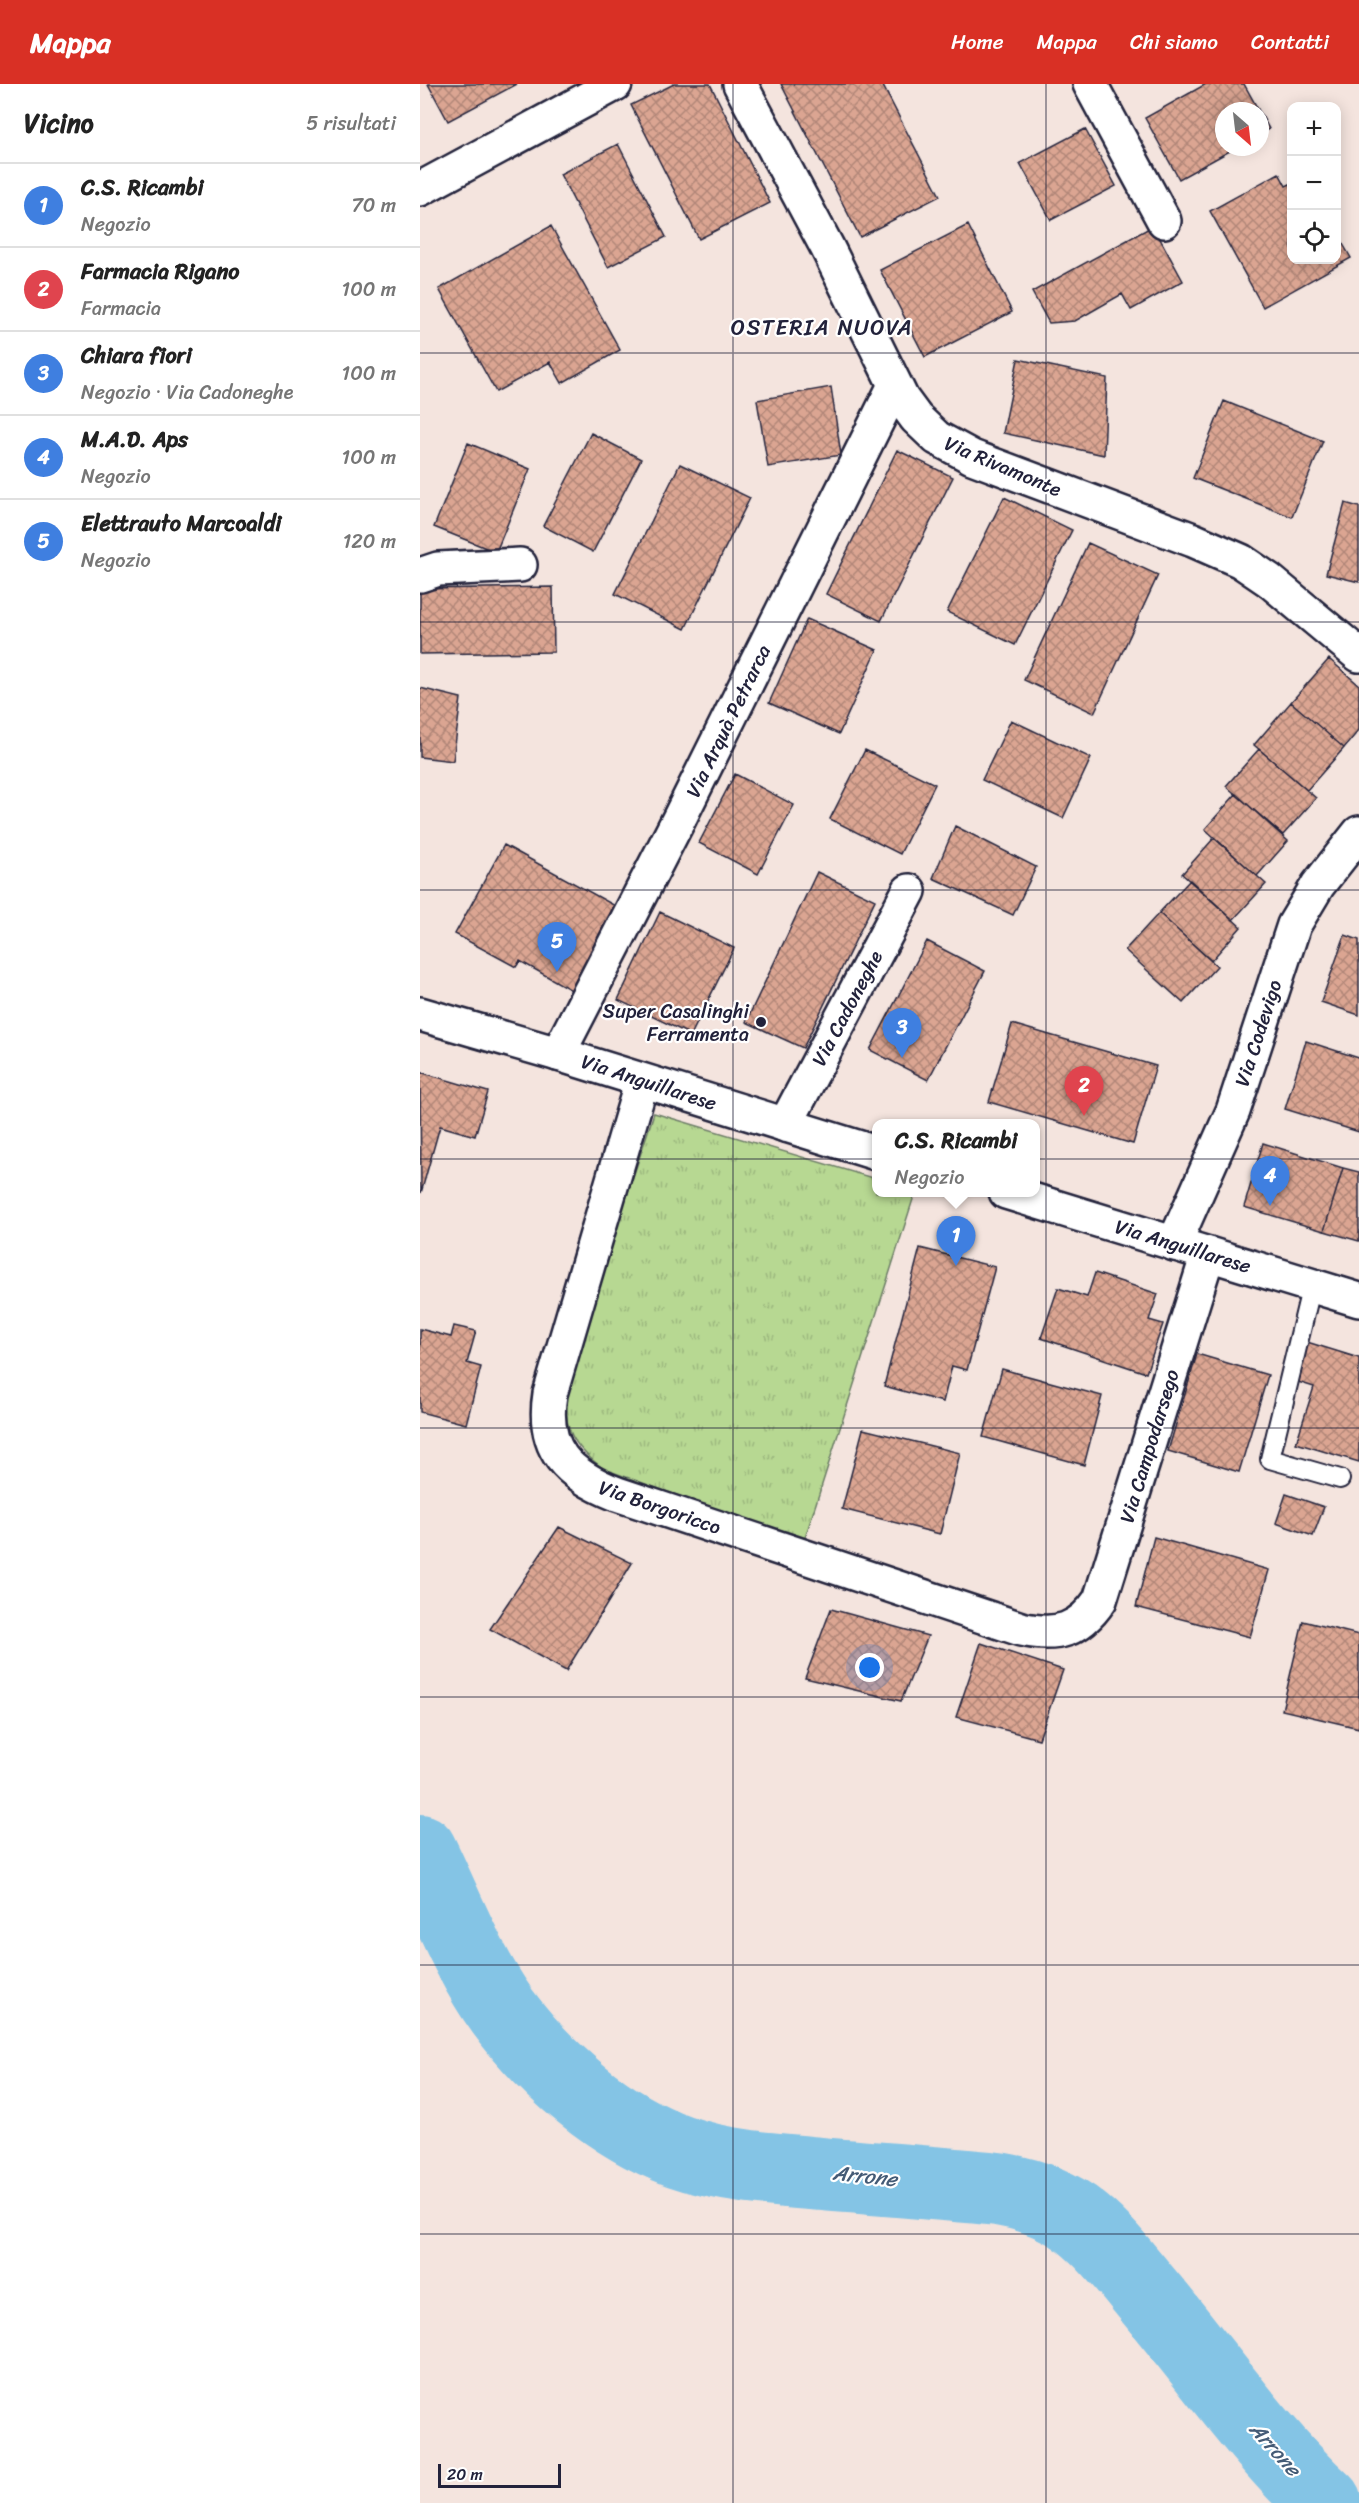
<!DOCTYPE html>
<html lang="it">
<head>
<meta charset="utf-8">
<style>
	body { margin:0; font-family:Sriracha,sans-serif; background:#f6f6f6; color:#222 }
	.controls { position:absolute; right:18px; top:18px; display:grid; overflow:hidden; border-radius:12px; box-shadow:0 3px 15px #0003 }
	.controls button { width:54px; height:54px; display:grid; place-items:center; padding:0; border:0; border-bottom:2px solid #e0e0e0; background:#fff; color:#222; font:30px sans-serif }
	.compass { position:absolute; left:795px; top:18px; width:54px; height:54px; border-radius:50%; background:#fff; box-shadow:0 3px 15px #0003; rotate:152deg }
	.scale { position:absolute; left:18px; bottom:15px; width:123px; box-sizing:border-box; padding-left:6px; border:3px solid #22223b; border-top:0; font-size:16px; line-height:21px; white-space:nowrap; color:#22223b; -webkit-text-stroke:4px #fff; paint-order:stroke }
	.you { position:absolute; left:450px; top:1584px; width:21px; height:21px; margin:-15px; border:4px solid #fff; border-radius:50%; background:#1a73e8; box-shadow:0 0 0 9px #1a73e833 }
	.badge { display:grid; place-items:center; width:39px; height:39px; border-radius:50%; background:#d93025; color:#fff; font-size:20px; font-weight:700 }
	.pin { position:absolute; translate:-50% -50px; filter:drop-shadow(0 2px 3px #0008) }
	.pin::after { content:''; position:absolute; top:32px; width:21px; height:18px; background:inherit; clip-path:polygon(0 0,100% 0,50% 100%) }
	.popup { position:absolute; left:452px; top:1035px; width:168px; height:78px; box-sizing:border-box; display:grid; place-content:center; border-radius:12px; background:#fff; filter:drop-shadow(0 2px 4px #0005); font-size:20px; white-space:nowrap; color:#767676 }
	.popup b { font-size:22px; color:#222 }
	.popup::after { content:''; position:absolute; left:50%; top:100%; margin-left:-12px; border:12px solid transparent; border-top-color:#fff }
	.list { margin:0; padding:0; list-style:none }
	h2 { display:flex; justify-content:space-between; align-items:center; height:78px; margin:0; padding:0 24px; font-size:26px }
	h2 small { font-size:20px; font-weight:400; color:#767676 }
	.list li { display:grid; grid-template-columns:39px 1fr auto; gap:18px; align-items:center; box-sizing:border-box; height:84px; padding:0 24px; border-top:2px solid #e0e0e0 }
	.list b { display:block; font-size:22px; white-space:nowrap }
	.list p { margin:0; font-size:20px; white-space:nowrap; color:#767676 }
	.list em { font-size:20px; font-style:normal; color:#767676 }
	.icon { flex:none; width:33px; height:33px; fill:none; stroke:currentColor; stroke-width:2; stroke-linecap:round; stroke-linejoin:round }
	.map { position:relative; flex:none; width:939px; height:2419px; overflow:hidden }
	header { display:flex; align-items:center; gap:36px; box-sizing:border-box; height:84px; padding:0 30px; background:#d93025; color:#fff }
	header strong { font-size:28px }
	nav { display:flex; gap:33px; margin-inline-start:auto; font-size:21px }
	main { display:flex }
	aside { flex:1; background:#fff }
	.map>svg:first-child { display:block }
	.grass { fill:url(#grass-tufts); stroke:#6c7d66; stroke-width:1.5 }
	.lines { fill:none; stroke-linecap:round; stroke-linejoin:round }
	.river { stroke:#84c4e5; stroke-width:74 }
	.building { fill:url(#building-cross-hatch); stroke:#22223b; stroke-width:1.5 }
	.lane-casing { stroke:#22223b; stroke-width:22 }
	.street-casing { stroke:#22223b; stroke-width:38 }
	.secondary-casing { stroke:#22223b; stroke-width:38 }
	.lane { stroke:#fff; stroke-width:18 }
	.street { stroke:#fff; stroke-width:33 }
	.secondary { stroke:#fff; stroke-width:33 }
	.grid { fill:none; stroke:#22223b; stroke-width:1.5; stroke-opacity:0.55 }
	.poi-dot { fill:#22223b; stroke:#fff; stroke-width:2 }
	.labels { text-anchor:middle; stroke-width:4.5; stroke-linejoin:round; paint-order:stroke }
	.street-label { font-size:20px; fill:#22223b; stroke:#fff }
	.poi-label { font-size:20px; fill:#22223b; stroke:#fff; text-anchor:end }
	.water-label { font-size:21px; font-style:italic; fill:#445b76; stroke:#fff }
	.quarter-label { font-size:22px; letter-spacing:1.5px; fill:#22223b; stroke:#fff }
</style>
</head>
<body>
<header>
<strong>Mappa</strong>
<nav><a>Home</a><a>Mappa</a><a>Chi siamo</a><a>Contatti</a></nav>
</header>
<main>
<aside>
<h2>Vicino<small>5 risultati</small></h2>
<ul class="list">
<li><span class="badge" style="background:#3f7fe0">1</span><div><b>C.S. Ricambi</b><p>Negozio</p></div><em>70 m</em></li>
<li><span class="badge" style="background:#e0444e">2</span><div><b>Farmacia Rigano</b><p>Farmacia</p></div><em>100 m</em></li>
<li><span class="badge" style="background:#3f7fe0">3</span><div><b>Chiara fiori</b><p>Negozio · Via Cadoneghe</p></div><em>100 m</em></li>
<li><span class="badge" style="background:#3f7fe0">4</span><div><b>M.A.D. Aps</b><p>Negozio</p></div><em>100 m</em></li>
<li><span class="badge" style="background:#3f7fe0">5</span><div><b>Elettrauto Marcoaldi</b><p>Negozio</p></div><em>120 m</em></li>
</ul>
</aside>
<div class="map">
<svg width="939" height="2419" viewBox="0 0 939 2419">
	<defs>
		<pattern id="grass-tufts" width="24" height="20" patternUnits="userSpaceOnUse" patternTransform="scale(1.5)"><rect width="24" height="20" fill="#b7d892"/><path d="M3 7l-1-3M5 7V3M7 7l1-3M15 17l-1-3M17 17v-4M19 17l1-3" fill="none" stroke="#9db97f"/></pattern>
		<pattern id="building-cross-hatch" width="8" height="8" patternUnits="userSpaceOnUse" patternTransform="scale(1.5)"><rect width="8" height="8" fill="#dba592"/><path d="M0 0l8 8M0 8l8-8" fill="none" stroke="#b18678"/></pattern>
	</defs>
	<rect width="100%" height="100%" fill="#f4e4de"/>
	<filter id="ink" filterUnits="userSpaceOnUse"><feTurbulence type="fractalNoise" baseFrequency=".0167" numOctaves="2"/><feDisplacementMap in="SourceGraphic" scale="12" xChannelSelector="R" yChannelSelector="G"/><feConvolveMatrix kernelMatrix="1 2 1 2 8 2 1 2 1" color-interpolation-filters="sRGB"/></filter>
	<g filter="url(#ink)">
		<path class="grass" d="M234,1029L456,1095V1108L495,1109L384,1457L184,1385C146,1358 143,1339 147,1294Z"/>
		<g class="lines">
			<path class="river" d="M0,1767C26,1820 48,1880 83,1928C126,1986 190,2042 259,2067C305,2083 354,2086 402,2090C461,2095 520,2099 578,2105C608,2110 639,2120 662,2139C687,2159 707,2186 727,2210C786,2280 838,2357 905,2419"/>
		</g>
		<path class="building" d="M8,0H97L28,37Z
			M254,0H290L350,119L279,155L211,21Z
			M361,0H462L520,112L440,153Z
			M786,0H824L839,27H804V63H817L759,95L725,34Z
			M840,28L849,45L840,50Z
			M665,45L696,102L631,136L600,79Z
			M198,60L246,153L188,183L140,90Z
			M859,89L866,102L872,99V176H916V148L931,174L843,223L790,127Z
			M548,141L592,228L505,273L460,186Z
			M131,142L200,266L142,299L130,278L76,308L19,205Z
			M733,142L763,197L711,226L702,210L655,237L629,239L612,208Z
			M598,275L687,294L684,371L583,349Z
			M411,303L421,371L348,383L337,316Z
			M804,317L903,357L872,433L773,394Z
			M171,349L221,375L173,468L123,442Z
			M48,359L110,385L76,468L14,443Z
			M477,366L533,393L461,537L406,510Z
			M260,380L330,414L265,545L195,510Z
			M584,413L652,446L595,561L527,528Z
			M925,419L939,423V498L906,490Z
			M668,459L738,491L674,629L604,596Z
			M133,503L134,568L0,570V505Z
			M387,535L457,566L419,650L349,619Z
			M909,575L939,601V646L924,664L871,618Z
			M0,604L41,614L33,677L0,673Z
			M871,618L924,664L887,706L834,661Z
			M591,636L671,674L643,734L562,696Z
			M839,665L896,714L863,751L806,702Z
			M445,666L515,700L480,770L410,735Z
			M315,690L374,721L338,790L279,759Z
			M816,710L868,757L837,792L785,745Z
			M535,742L616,783L593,831L513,794Z
			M794,754L846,800L813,836L762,790Z
			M84,761L199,824L153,907L100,877L96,883L35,850Z
			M397,788L455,816L383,964L326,938Z
			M770,796L821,843L791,877L739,829Z
			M240,828L314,864L271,951L198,916Z
			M739,829L797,882L763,919L705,866Z
			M925,851L939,856V931L901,918Z
			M507,857L565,887L508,996L450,966Z
			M592,940L736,982L713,1060L569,1018Z
			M886,957L939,974V1048L865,1025Z
			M0,988L68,1008L55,1052L20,1042L1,1109Z
			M843,1059L923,1084L904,1147L824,1123Z
			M923,1084L939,1088V1157L904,1147Z
			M500,1164L575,1183L547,1286L532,1282L523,1318L464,1302Z
			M675,1189L738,1210L729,1236L743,1240L726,1289L621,1254L638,1204L667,1213Z
			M34,1242L56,1247L47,1279L61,1283L46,1340L0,1328V1245L31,1253Z
			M887,1258L939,1274V1378L876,1359L894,1303L875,1297Z
			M777,1270L848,1291L819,1388L748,1367Z
			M582,1285L682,1312L664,1381L563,1353Z
			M443,1345L540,1369L520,1450L422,1425Z
			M866,1410L904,1423L893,1452L856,1439Z
			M139,1443L212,1479L146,1587L70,1545Z
			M734,1453L849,1486L830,1553L716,1523Z
			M411,1525L508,1552L481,1617L385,1594Z
			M883,1537L939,1551V1644L862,1626Z
			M561,1559L643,1586L619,1655L536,1633Z"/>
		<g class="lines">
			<g class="lane-casing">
				<path id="lane" d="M892,1201L850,1375L920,1395"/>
			</g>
			<g class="street-casing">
				<path id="street" d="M320,0L407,163L482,315L496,334L517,354L552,373L773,456L821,477L849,496L939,571
					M670,0L744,137
					M0,105L195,0
					M0,491L18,485L100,481
					M138,970L259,735L474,303
					M222,997L130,1310C121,1366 148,1391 197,1410L601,1545C637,1553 659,1547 680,1516L788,1170
					M365,1041L489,807
					M754,1160L813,1027L874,841L898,801L939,749"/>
			</g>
			<g class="secondary-casing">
				<path id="secondary" d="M0,930L138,970L456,1069
					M586,1108L939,1216"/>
			</g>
			<use href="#lane" class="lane"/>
			<use href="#street" class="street"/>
			<use href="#secondary" class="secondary"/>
		</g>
	</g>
	<path class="grid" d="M313,0V2419M626,0V2419M0,269H939M0,538H939M0,806H939M0,1075H939M0,1344H939M0,1613H939M0,1881H939M0,2150H939"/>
	<circle class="poi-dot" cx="341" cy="938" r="6"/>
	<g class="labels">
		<g class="street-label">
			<text transform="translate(583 382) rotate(23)" y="7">Via Rivamonte</text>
			<text transform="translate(308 637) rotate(-64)" y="7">Via Arquà Petrarca</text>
			<text transform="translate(427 924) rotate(-62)" y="7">Via Cadoneghe</text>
			<text transform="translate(838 949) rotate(-72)" y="7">Via Codevigo</text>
			<text transform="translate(229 998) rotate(18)" y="7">Via Anguillarese</text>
			<text transform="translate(763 1162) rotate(17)" y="7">Via Anguillarese</text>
			<text transform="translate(729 1362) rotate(-73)" y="7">Via Campodarsego</text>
			<text transform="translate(240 1423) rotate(19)" y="7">Via Borgoricco</text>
		</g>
		<g class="poi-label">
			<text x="329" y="934">Super Casalinghi<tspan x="329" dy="23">Ferramenta</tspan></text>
		</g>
		<g class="water-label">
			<text transform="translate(445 2092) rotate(6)" y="7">Arrone</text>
			<text transform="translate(855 2365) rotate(48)" y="7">Arrone</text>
		</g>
		<g class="quarter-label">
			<text x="402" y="251">OSTERIA NUOVA</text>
		</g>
	</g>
</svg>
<div class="controls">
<button>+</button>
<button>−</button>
<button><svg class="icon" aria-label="locate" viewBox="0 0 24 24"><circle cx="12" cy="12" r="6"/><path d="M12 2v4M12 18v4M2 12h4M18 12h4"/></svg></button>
</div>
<svg class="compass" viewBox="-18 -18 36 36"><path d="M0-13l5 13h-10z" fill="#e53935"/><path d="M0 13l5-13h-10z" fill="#767676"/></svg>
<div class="scale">20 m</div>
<div class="you"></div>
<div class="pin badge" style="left:536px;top:1182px;background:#3f7fe0">1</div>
<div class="popup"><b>C.S. Ricambi</b>Negozio</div>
<div class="pin badge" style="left:664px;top:1032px;background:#e0444e">2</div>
<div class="pin badge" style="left:482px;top:974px;background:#3f7fe0">3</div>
<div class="pin badge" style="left:850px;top:1122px;background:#3f7fe0">4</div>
<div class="pin badge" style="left:137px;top:888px;background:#3f7fe0">5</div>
</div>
</main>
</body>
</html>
